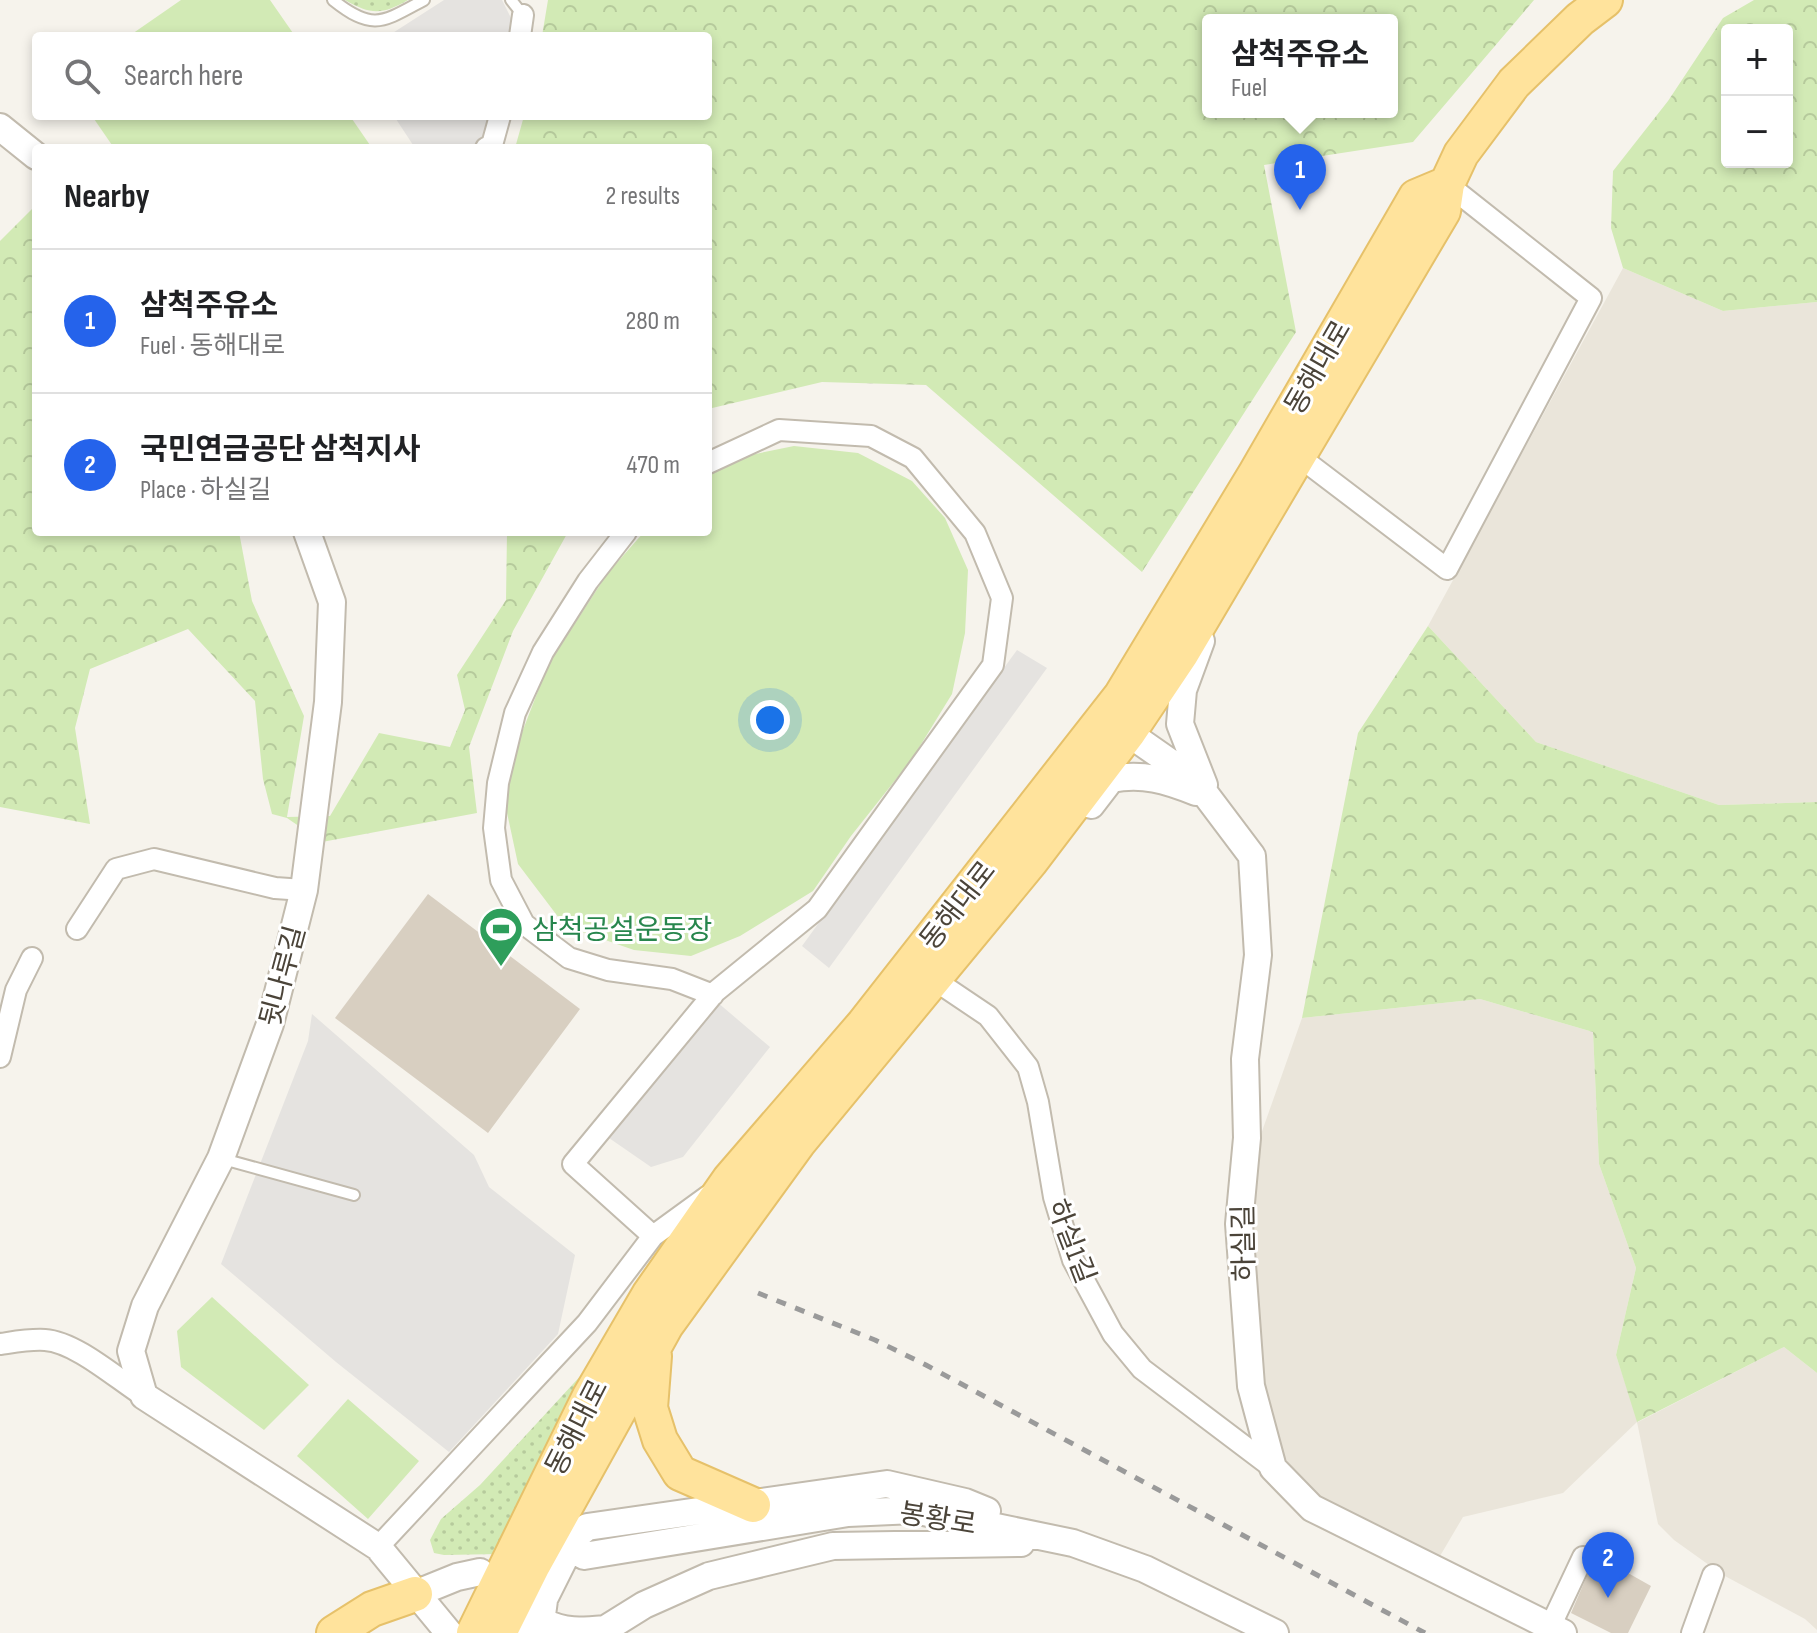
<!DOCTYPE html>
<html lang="en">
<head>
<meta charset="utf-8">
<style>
	body { margin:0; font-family:"Sofia Sans Condensed","Noto Sans KR",sans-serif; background:#f6f6f6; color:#202124 }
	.controls { position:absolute; right:24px; top:24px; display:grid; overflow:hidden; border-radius:8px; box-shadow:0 4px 12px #0003 }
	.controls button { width:72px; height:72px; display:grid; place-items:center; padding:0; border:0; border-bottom:2px solid #e0e0e0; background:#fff; color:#202124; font:40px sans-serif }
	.you { position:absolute; left:770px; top:720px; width:28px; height:28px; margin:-20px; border:6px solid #fff; border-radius:50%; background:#1a73e8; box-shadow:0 0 0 12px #1a73e833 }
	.badge { display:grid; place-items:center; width:52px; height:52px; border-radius:50%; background:#2563eb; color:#fff; font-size:26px; font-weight:700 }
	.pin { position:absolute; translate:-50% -66px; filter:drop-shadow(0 2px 4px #0008) }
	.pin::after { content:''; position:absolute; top:42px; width:28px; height:24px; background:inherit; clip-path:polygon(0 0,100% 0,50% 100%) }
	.popup { position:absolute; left:1202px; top:14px; width:196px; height:104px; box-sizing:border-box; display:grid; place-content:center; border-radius:8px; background:#fff; filter:drop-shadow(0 2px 6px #0005); font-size:26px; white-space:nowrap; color:#757577 }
	.popup b { font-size:30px; color:#202124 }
	.popup::after { content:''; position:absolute; left:50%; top:100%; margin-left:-16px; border:16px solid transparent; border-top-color:#fff }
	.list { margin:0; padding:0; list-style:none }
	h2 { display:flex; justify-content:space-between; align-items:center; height:104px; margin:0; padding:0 32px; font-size:34px }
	h2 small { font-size:26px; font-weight:400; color:#757577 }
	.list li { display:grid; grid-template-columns:52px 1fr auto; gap:24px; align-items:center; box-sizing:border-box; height:144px; padding:0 32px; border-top:2px solid #e0e0e0 }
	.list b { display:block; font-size:30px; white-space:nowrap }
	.list p { margin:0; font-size:26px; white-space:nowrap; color:#757577 }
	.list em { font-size:26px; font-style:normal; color:#757577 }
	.icon { flex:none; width:44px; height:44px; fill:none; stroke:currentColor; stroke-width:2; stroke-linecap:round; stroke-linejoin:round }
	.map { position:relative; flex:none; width:1817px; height:1633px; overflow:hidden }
	.search { position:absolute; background:#fff; box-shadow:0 4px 12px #0003; left:32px; top:32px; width:680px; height:88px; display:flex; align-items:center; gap:20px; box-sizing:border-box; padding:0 28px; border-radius:8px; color:#757577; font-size:30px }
	.panel { position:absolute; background:#fff; box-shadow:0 4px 12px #0003; left:32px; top:144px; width:680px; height:392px; border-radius:8px }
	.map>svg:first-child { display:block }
	.residential { fill:#eae5da }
	.grass { fill:url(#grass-dots) }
	.forest { fill:url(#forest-crowns); fill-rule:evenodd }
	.pitch { fill:#d2eab5 }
	.parking { fill:#e5e3e0 }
	.building { fill:#d8cfc1 }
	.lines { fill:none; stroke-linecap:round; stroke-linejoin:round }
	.service-casing { stroke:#c2bbae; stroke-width:14 }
	.minor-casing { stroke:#c2bbae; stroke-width:24 }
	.tertiary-casing { stroke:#c2bbae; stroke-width:30 }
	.primary-casing { stroke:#e6c16a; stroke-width:38 }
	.service { stroke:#fff; stroke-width:10 }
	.minor { stroke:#fff; stroke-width:20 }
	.tertiary { stroke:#fff; stroke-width:26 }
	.primary { stroke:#ffe39c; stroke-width:34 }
	.rail { stroke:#9a9a9a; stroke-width:5; stroke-dasharray:10 10; stroke-linecap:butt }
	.labels { text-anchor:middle; stroke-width:6; stroke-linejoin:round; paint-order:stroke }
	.street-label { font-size:28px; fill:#4b4439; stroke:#fff }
	.leisure-label { font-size:28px; fill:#27864d; stroke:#fff; text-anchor:start }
</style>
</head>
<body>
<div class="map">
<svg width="1817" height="1633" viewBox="0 0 1817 1633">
	<defs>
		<pattern id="grass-dots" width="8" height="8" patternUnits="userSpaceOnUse" patternTransform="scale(2)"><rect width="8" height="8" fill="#d2eab5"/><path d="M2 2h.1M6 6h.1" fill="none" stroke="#b6ca9c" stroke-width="1.8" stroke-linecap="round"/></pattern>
		<pattern id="forest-crowns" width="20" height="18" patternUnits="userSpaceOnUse" patternTransform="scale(2)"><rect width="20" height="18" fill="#d2eab5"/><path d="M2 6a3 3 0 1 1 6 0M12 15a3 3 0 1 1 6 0" fill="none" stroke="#b6ca9c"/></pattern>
	</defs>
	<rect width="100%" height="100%" fill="#f6f3ec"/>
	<path class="residential" d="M1623,268L1723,311L1817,302V802L1719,805L1536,742L1428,626Z
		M1480,999L1593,1032L1599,1164L1636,1268L1616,1355L1638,1422L1784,1347L1817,1373V1630L1805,1619L1723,1575L1674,1540L1658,1524L1637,1422L1563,1493L1463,1517L1440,1556L1317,1497L1285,1458L1263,1391L1253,1231L1260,1137L1302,1018Z"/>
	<path class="grass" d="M345,0H408C382,15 371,15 345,0Z
		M608,1346L500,1554L444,1555L434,1553L430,1540L441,1519L480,1485Z"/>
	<path class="forest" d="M548,0H1534L1413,142L1264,165L1296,332L1142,572L926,385L822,382L708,409V148H515L524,116H708V36H542ZM1392,20V112H1208V20Z
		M1754,0H1817V302L1723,311L1623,268L1611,228L1613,171L1668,101L1723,18ZM1727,30H1787V162H1727Z
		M36,205V532H239L252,601L304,716L287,817L330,816L379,733L450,747L465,710L457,675L506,600L507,532H568L513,631L469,747L477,813L322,842L287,818L272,814L263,779L255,701L188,629L90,669L75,728L90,824L0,807V241Z
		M1428,626L1536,742L1719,805L1817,802V1373L1784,1347L1637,1422L1616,1355L1636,1268L1599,1164L1593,1032L1480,999L1302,1018L1358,733Z"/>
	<path class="pitch" d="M181,0H270L295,36H129Z
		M92,116H350L372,148H114Z
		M794,446L858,453L912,481L945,518L968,570L965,633L952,694L912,759L851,836L813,891L740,936L691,956L634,950L565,926L518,864L503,794L516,748L548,665L607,574L644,532H708V475L731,459Z
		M212,1297L309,1385L264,1430L181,1367L177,1331Z
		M348,1399L419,1461L368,1519L297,1456Z"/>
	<path class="parking" d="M444,0H502L515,26L513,36H388Z
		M394,116H494L489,138L475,148H415Z
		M1017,650L1047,668L829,968L802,946Z
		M717,1002L770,1047L683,1157L651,1167L609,1138Z
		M312,1014L474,1155L489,1187L575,1255L558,1334L449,1452L336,1362L221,1264L308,1041Z"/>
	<path class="building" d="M428,894L580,1009L488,1133L335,1018Z
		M1596,1555L1651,1586L1628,1633H1611L1571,1613Z"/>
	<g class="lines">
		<g class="service-casing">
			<path id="service" d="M333,0C373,32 383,22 424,0
				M511,0L523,15
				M223,1159L354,1195"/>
		</g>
		<g class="minor-casing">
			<path id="minor" d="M520,36L523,15
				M486,148L492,145L500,116
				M1297,455L1447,569L1591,298L1447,184
				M626,532L588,581L543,652L515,713L498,783L494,828L501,880L524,924L569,958L608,970L672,979L713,995
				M77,929L116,869L154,859L275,888L304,890
				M933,979L988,1016L1028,1067L1038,1102L1054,1197L1073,1260L1113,1334L1142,1369L1273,1468
				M0,1057L16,990L32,958
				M708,1196L653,1236L573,1164L715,992L817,909L993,665L1002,598L975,533L913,458L871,436L779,430L708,463
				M0,1344C14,1342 30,1339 45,1340C76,1342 117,1379 144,1396
				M378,1547L587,1323L653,1236
				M1550,1627L1583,1557
				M1692,1633L1713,1575"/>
		</g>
		<g class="tertiary-casing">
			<path id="tertiary" d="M0,127L36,156
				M307,532L332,602L328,702L304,890L270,1024L221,1158L145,1306L131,1351L144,1396L378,1547L449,1633
				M1201,641L1183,690L1180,724L1204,785
				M1128,733L1194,779L1252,856L1258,955L1245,1059L1247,1138L1239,1224L1251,1386L1273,1468L1312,1508L1563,1633
				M1091,805L1111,779C1143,773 1166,780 1196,792
				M584,1556L848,1513L914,1510L1073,1543L1145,1569L1275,1633
				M415,1594L457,1577L480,1572
				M544,1600L542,1615L544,1622C564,1633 583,1631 605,1629
				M527,1633L575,1537L587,1527L887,1484L965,1502L987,1511
				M599,1633L644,1605L709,1576L833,1546L1021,1543"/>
		</g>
		<g class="primary-casing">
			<path id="primary" d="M654,1356L650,1408L660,1440L680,1473L753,1505
				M334,1633L372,1609L415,1594
				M474,1633L590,1396L649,1295L730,1179L864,1024L1121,696L1256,473L1416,197L1447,184
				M499,1633L533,1565L666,1325L798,1143L1030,862L1128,733L1181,654L1443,211L1447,184L1461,154L1514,83L1580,19L1605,0"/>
		</g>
		<use href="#service" class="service"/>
		<use href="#minor" class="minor"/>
		<use href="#tertiary" class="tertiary"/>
		<use href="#primary" class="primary"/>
		<path class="rail" d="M758,1293L875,1340L926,1365L1425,1633"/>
	</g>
	<defs>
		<g id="stadium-pin" transform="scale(2.3)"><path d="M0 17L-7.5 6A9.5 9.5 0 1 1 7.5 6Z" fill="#2e9e5b" stroke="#fff"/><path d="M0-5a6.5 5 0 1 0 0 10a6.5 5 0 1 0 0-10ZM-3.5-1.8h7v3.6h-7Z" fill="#fff"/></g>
	</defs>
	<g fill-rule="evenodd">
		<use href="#stadium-pin" x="501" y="929"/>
	</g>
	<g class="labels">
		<g class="street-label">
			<text transform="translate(1317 367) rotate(-60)" y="10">동해대로</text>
			<text transform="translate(957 905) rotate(-52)" y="10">동해대로</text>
			<text transform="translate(282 976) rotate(-75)" y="10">뒷나루길</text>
			<text transform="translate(1072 1241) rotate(69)" y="10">하실1길</text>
			<text transform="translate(1243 1243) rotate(-91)" y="10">하실길</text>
			<text transform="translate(576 1427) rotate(-63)" y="10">동해대로</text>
			<text transform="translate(938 1518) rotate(9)" y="10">봉황로</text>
		</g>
		<g class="leisure-label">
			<text x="532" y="939">삼척공설운동장</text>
		</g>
	</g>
</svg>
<div class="controls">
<button>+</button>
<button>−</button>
</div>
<div class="you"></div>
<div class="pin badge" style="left:1300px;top:210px">1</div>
<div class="popup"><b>삼척주유소</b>Fuel</div>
<div class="pin badge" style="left:1608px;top:1598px">2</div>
<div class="search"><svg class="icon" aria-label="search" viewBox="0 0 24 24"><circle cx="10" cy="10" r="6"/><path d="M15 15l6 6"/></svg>Search here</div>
<section class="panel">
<h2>Nearby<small>2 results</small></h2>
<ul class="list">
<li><span class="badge">1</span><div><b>삼척주유소</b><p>Fuel · 동해대로</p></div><em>280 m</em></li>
<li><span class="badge">2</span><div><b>국민연금공단 삼척지사</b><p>Place · 하실길</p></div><em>470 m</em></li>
</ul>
</section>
</div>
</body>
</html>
